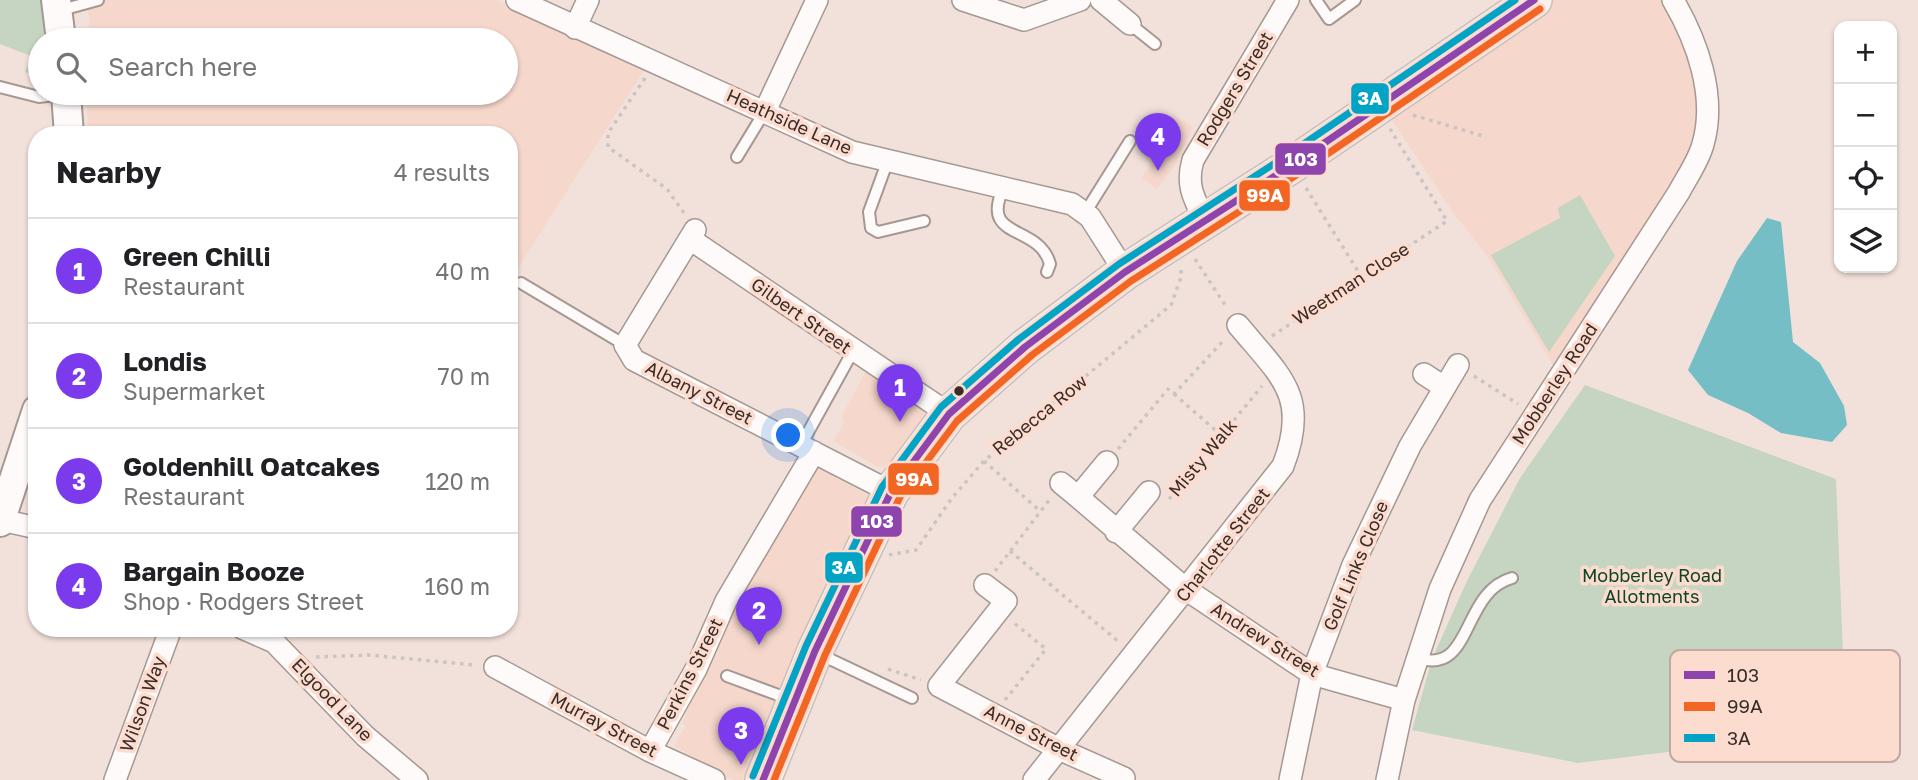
<!DOCTYPE html>
<html lang="en">
<head>
<meta charset="utf-8">
<style>
	body { margin:0; font-family:"Golos Text",sans-serif; background:#f6f6f6; color:#202124 }
	.controls { position:absolute; right:21px; top:21px; display:grid; overflow:hidden; border-radius:14px; box-shadow:0 2px 5px #0004 }
	.controls button { width:63px; height:63px; display:grid; place-items:center; padding:0; border:0; border-bottom:2px solid #e0e0e0; background:#fff; color:#202124; font:35px sans-serif }
	.you { position:absolute; left:789px; top:436px; width:24px; height:24px; margin:-18px; border:5px solid #fff; border-radius:50%; background:#1a73e8; box-shadow:0 0 0 10px #1a73e833 }
	.badge { display:grid; place-items:center; width:46px; height:46px; border-radius:50%; background:#7c3aed; color:#fff; font-size:23px; font-weight:700 }
	.pin { position:absolute; translate:-50% -58px; filter:drop-shadow(0 2px 4px #0008) }
	.pin::after { content:''; position:absolute; top:37px; width:24px; height:21px; background:inherit; clip-path:polygon(0 0,100% 0,50% 100%) }
	.list { margin:0; padding:0; list-style:none }
	h2 { display:flex; justify-content:space-between; align-items:center; height:91px; margin:0; padding:0 28px; font-size:30px }
	h2 small { font-size:23px; font-weight:400; color:#757577 }
	.list li { display:grid; grid-template-columns:46px 1fr auto; gap:21px; align-items:center; box-sizing:border-box; height:105px; padding:0 28px; border-top:2px solid #e0e0e0 }
	.list b { display:block; font-size:26px; white-space:nowrap }
	.list p { margin:0; font-size:23px; white-space:nowrap; color:#757577 }
	.list em { font-size:23px; font-style:normal; color:#757577 }
	.icon { flex:none; width:38px; height:38px; fill:none; stroke:currentColor; stroke-width:2; stroke-linecap:round; stroke-linejoin:round }
	.map { position:relative; flex:none; width:1918px; height:780px; overflow:hidden }
	.search { position:absolute; background:#fff; box-shadow:0 2px 5px #0004; left:28px; top:28px; width:490px; height:77px; display:flex; align-items:center; gap:18px; box-sizing:border-box; padding:0 24px; border-radius:38px; color:#757577; font-size:26px }
	.panel { position:absolute; background:#fff; box-shadow:0 2px 5px #0004; left:28px; top:126px; width:490px; height:511px; border-radius:28px }
	.map>svg:first-child { display:block }
	.built { fill:#f5d7cb }
	.green { fill:#c5d5c1 }
	.water { fill:#75bec5 }
	.lines { fill:none; stroke-linecap:round; stroke-linejoin:round }
	.service-casing { stroke:#a59892; stroke-width:14 }
	.minor-casing { stroke:#a59892; stroke-width:24 }
	.tertiary-casing { stroke:#a59892; stroke-width:32 }
	.primary-casing { stroke:#c7bfbb; stroke-width:38 }
	.path { stroke:#cac4c2; stroke-width:3.5; stroke-dasharray:3.5 5; stroke-linecap:butt }
	.service { stroke:#fdfaf9; stroke-width:10 }
	.minor { stroke:#fdfaf9; stroke-width:21 }
	.tertiary { stroke:#fdfaf9; stroke-width:28 }
	.primary { stroke:#f8f1f0; stroke-width:35 }
	.bus-1-casing { stroke:#fddcd0; stroke-width:12 }
	.bus-2-casing { stroke:#fddcd0; stroke-width:12 }
	.bus-3-casing { stroke:#fddcd0; stroke-width:12 }
	.bus-1 { stroke:#8e44ad; stroke-width:7 }
	.bus-2 { stroke:#f26522; stroke-width:7 }
	.bus-3 { stroke:#03a3c6; stroke-width:7 }
	.bus-dot { fill:#392d28; stroke:#fddcd0; stroke-width:2.5 }
	.labels { text-anchor:middle; stroke-width:7; stroke-linejoin:round; paint-order:stroke }
	.street-label { font-size:18px; fill:#392d28; stroke:#fddcd0 }
	.park-label { font-size:18px; fill:#0d4425; stroke:#fddcd0 }
	.key { fill:#fddcd0; stroke:#c2a89e; stroke-width:2 }
	.key-label { font-size:19px; fill:#392d28 }
	.line-badge { stroke:#fddcd0; stroke-width:2.5 }
	.badge-label { font-size:19px; text-anchor:middle; font-weight:bold; fill:#fff }
</style>
</head>
<body>
<div class="map">
<svg width="1918" height="780" viewBox="0 0 1918 780">
	<rect width="100%" height="100%" fill="#f2e1da"/>
	<path class="built" d="M85,0H496L646,67L509,282V135H88L87,93H506V40H85L90,21Z
		M1550,0H1663L1684,34L1697,100V129L1691,151L1617,270L1553,365L1486,254L1454,214L1388,114Z
		M1172,115L1193,127L1175,165L1157,189L1141,178L1152,163L1146,159Z
		M867,369L928,414L890,465L878,467L833,441L844,423L842,416Z
		M816,466L872,498L785,679L743,780H733L674,746L686,726L682,723L741,587Z"/>
	<path class="green" d="M0,0H48L53,40H40V78L25,72L31,56L0,44Z
		M1580,195L1615,256L1549,352L1491,255L1560,218L1558,208Z
		M1585,385L1836,479L1846,730L1578,763L1412,730L1432,659L1466,583L1520,478Z"/>
	<path class="water" d="M1767,218L1781,222L1793,342L1820,363L1844,406L1847,425L1832,442L1781,433L1748,413L1708,395L1688,370L1737,261Z"/>
	<g class="lines">
		<g class="service-casing">
			<path id="service" d="M1316,0L1329,19L1355,0
				M58,11L98,0
				M1130,24L1155,44
				M0,87L39,97L63,94
				M737,157L765,111
				M888,160L869,212L871,228L878,232L924,221
				M1004,187C978,241 1039,223 1050,264L1047,272
				M1085,213L1130,141
				M521,283L625,345
				M801,445L853,351
				M817,653L912,698
				M1418,658C1473,676 1461,592 1512,578
				M727,676L789,699"/>
		</g>
		<g class="minor-casing">
			<path id="minor" d="M517,0L852,152L1072,204L1090,217L1125,272
				M963,0L1024,20L1080,0
				M1101,0L1130,24
				M575,28L588,0
				M765,111L817,0
				M1204,219C1193,197 1186,184 1193,160L1288,0
				M695,230L625,345L634,360L891,492
				M690,239L949,414
				M1424,374L1444,387
				M1107,462L1078,497L1187,590L1312,674L1404,700
				M1061,483L1078,497
				M1,520L37,528
				M1116,532L1149,492
				M985,585L1006,601L939,686L1061,750L1124,778
				M242,628L274,642L365,736L417,780
				M495,667L650,751L714,780
				M650,751L696,669L726,601L814,452
				M115,780L171,628
				M1034,780L1283,466C1310,396 1281,377 1238,325
				M1290,780L1312,674L1353,565L1410,446L1458,365
				M1387,780L1404,700L1440,589L1480,500L1679,192C1687,177 1699,160 1703,144C1717,96 1697,41 1673,0"/>
		</g>
		<g class="tertiary-casing">
			<path id="tertiary" d="M56,0L61,40
				M66,93L69,135
				M0,522L37,410"/>
		</g>
		<g class="primary-casing">
			<path id="primary" d="M763,780L815,651L891,492L949,414L1025,347L1125,272L1292,165L1534,0"/>
		</g>
		<path class="path" d="M645,78L608,133V147L667,189L684,213
			M1413,115L1483,136
			M1306,188L1361,276
			M1195,259L1227,308
			M1272,336L1447,221L1390,129
			M1474,376L1518,404
			M1174,394L1221,435
			M1118,449L1168,389L1174,394L1225,339
			M984,461L1040,511
			M1169,499L1262,386
			M1010,551L1119,642
			M889,555L916,550L952,498L984,461L1171,305L1181,277V266
			M995,571L1050,499
			M316,657L369,655L475,665
			M888,669L921,680
			M1005,700L1046,649L1014,623"/>
		<use href="#service" class="service"/>
		<use href="#minor" class="minor"/>
		<use href="#tertiary" class="tertiary"/>
		<use href="#primary" class="primary"/>
		<g class="bus-1-casing">
			<path id="bus-1" d="M763,780L815,651L891,492L949,414L1025,347L1125,272L1292,165L1534,0"/>
		</g>
		<g class="bus-2-casing">
			<path id="bus-2" d="M774,780L825,655L900,497L957,421L1032,355L1131,281L1298,174L1540,9"/>
		</g>
		<g class="bus-3-casing">
			<path id="bus-3" d="M753,776L806,646L882,487L941,407L1019,339L1119,264L1286,156L1515,0"/>
		</g>
		<use href="#bus-1" class="bus-1"/>
		<use href="#bus-2" class="bus-2"/>
		<use href="#bus-3" class="bus-3"/>
	</g>
	<circle class="bus-dot" cx="959" cy="391" r="6"/>
	<g class="labels">
		<g class="street-label">
			<text transform="translate(1235 89) rotate(-59)" y="6">Rodgers Street</text>
			<text transform="translate(789 122) rotate(24)" y="6">Heathside Lane</text>
			<text transform="translate(1351 284) rotate(-33)" y="6">Weetman Close</text>
			<text transform="translate(801 316) rotate(35)" y="6">Gilbert Street</text>
			<text transform="translate(1555 384) rotate(-57)" y="6">Mobberley Road</text>
			<text transform="translate(699 393) rotate(27)" y="6">Albany Street</text>
			<text transform="translate(1040 415) rotate(-39)" y="6">Rebecca Row</text>
			<text transform="translate(1203 458) rotate(-50)" y="6">Misty Walk</text>
			<text transform="translate(1223 545) rotate(-52)" y="6">Charlotte Street</text>
			<text transform="translate(1356 566) rotate(-67)" y="6">Golf Links Close</text>
			<text transform="translate(1265 640) rotate(32)" y="6">Andrew Street</text>
			<text transform="translate(690 674) rotate(-63)" y="6">Perkins Street</text>
			<text transform="translate(332 700) rotate(46)" y="6">Elgood Lane</text>
			<text transform="translate(143 704) rotate(-70)" y="6">Wilson Way</text>
			<text transform="translate(604 725) rotate(28)" y="6">Murray Street</text>
			<text transform="translate(1031 733) rotate(27)" y="6">Anne Street</text>
		</g>
		<g class="park-label">
			<text x="1652" y="582">Mobberley Road<tspan x="1652" dy="21">Allotments</tspan></text>
		</g>
	</g>
	<rect x="1670" y="650" width="230" height="112" rx="10" class="key"/>
	<rect x="1684" y="671" width="31" height="8" fill="#8e44ad"/>
	<rect x="1684" y="702" width="31" height="9" fill="#f26522"/>
	<rect x="1684" y="734" width="31" height="8" fill="#03a3c6"/>
	<g class="key-label">
		<text x="1727" y="682">103</text>
		<text x="1727" y="713">99A</text>
		<text x="1727" y="745">3A</text>
	</g>
	<g class="line-badge">
		<rect x="1350" y="82" width="40" height="33" rx="7" fill="#03a3c6"/>
		<rect x="1274" y="142" width="53" height="34" rx="7" fill="#8e44ad"/>
		<rect x="1238" y="179" width="53" height="33" rx="7" fill="#f26522"/>
		<rect x="887" y="462" width="53" height="34" rx="7" fill="#f26522"/>
		<rect x="850" y="505" width="53" height="33" rx="7" fill="#8e44ad"/>
		<rect x="824" y="551" width="40" height="33" rx="7" fill="#03a3c6"/>
	</g>
	<g class="badge-label">
		<text x="1370" y="105">3A</text>
		<text x="1301" y="166">103</text>
		<text x="1265" y="202">99A</text>
		<text x="914" y="486">99A</text>
		<text x="877" y="528">103</text>
		<text x="844" y="574">3A</text>
	</g>
</svg>
<div class="controls">
<button>+</button>
<button>−</button>
<button><svg class="icon" aria-label="locate" viewBox="0 0 24 24"><circle cx="12" cy="12" r="6"/><path d="M12 2v4M12 18v4M2 12h4M18 12h4"/></svg></button>
<button><svg class="icon" aria-label="layers" viewBox="0 0 24 24"><path d="M12 4l9 5-9 5-9-5zM3 14l9 5 9-5"/></svg></button>
</div>
<div class="you"></div>
<div class="pin badge" style="left:900px;top:422px">1</div>
<div class="pin badge" style="left:759px;top:645px">2</div>
<div class="pin badge" style="left:741px;top:765px">3</div>
<div class="pin badge" style="left:1158px;top:171px">4</div>
<div class="search"><svg class="icon" aria-label="search" viewBox="0 0 24 24"><circle cx="10" cy="10" r="6"/><path d="M15 15l6 6"/></svg>Search here</div>
<section class="panel">
<h2>Nearby<small>4 results</small></h2>
<ul class="list">
<li><span class="badge">1</span><div><b>Green Chilli</b><p>Restaurant</p></div><em>40 m</em></li>
<li><span class="badge">2</span><div><b>Londis</b><p>Supermarket</p></div><em>70 m</em></li>
<li><span class="badge">3</span><div><b>Goldenhill Oatcakes</b><p>Restaurant</p></div><em>120 m</em></li>
<li><span class="badge">4</span><div><b>Bargain Booze</b><p>Shop · Rodgers Street</p></div><em>160 m</em></li>
</ul>
</section>
</div>
</body>
</html>
